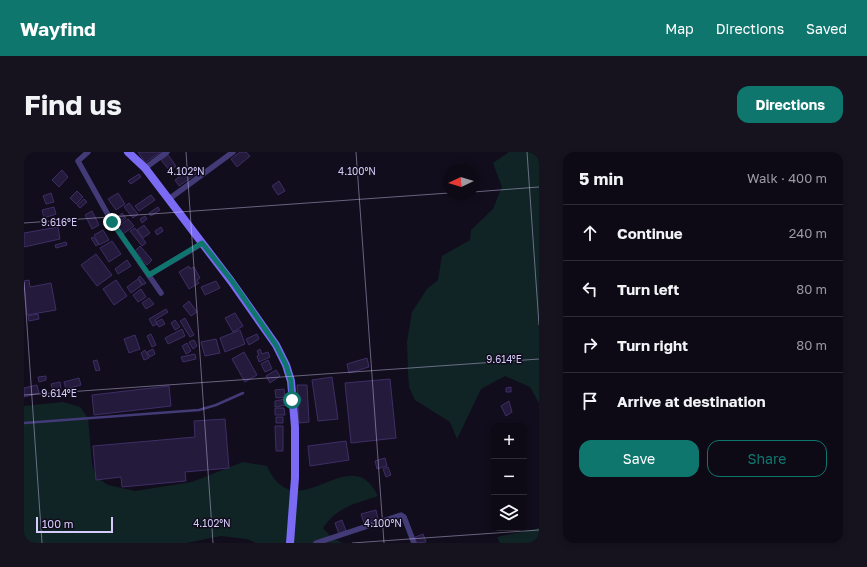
<!DOCTYPE html>
<html lang="en">
<head>
<meta charset="utf-8">
<style>
	body { margin:0; font-family:"Golos Text",sans-serif; background:#16131e; color:#f1f3f6 }
	.controls { position:absolute; right:12px; bottom:12px; display:grid; overflow:hidden; border-radius:8px; box-shadow:0 2px 6px #0003 }
	.controls button { width:36px; height:36px; display:grid; place-items:center; padding:0; border:0; border-bottom:1px solid #2d2b34; background:#0d0a15; color:#f1f3f6; font:20px sans-serif }
	.compass { position:absolute; left:419px; top:12px; width:36px; height:36px; border-radius:50%; background:#0d0a15; box-shadow:0 2px 6px #0003; rotate:266deg }
	.scale { position:absolute; left:12px; bottom:10px; width:77px; box-sizing:border-box; padding-left:4px; border:2px solid #d6ccfb; border-top:0; font-size:11px; line-height:14px; white-space:nowrap; color:#d6ccfb; -webkit-text-stroke:3px #110d1c; paint-order:stroke }
	.stop { position:absolute; width:12px; height:12px; margin:-9px; border:3px solid #0f766e; border-radius:50%; background:#fff }
	.stop.end { background:#0f766e; border-color:#fff; box-shadow:0 1px 4px #0008 }
	.list { margin:0; padding:0; list-style:none }
	h2 { display:flex; justify-content:space-between; align-items:center; height:52px; margin:0; padding:0 16px; font-size:17px }
	h2 small { font-size:13px; font-weight:400; color:#9a9aa0 }
	.list li { display:grid; grid-template-columns:26px 1fr auto; gap:12px; align-items:center; box-sizing:border-box; height:56px; padding:0 16px; border-top:1px solid #2d2b34 }
	.list b { display:block; font-size:15px; white-space:nowrap }
	.list em { font-size:13px; font-style:normal; color:#9a9aa0 }
	.actions { display:flex; gap:8px; padding:12px 16px }
	.actions a { flex:1; padding:9px 0; border:1px solid #0f766e; border-radius:12px; text-align:center; font-size:14px; color:#0f766e }
	.actions .main { background:#0f766e; color:#fff }
	.icon { flex:none; width:22px; height:22px; fill:none; stroke:currentColor; stroke-width:2; stroke-linecap:round; stroke-linejoin:round }
	.map { position:relative; flex:none; width:515px; height:391px; overflow:hidden; border-radius:12px }
	header { display:flex; align-items:center; gap:24px; box-sizing:border-box; height:56px; padding:0 20px; background:#0f766e; color:#fff }
	header strong { font-size:19px }
	nav { display:flex; gap:22px; margin-inline-start:auto; font-size:14px }
	.intro { display:flex; align-items:center; justify-content:space-between; box-sizing:border-box; height:96px; padding:0 24px }
	h1 { margin:0; font-size:28px }
	.button { padding:10px 18px; border-radius:12px; background:#0f766e; color:#fff; font-size:14px; font-weight:700 }
	main { display:flex; gap:24px; padding:0 24px }
	aside { flex:1; background:#0d0a15; border-radius:12px; box-shadow:0 2px 6px #0003 }
	.map>svg:first-child { display:block }
	.green { fill:#102425 }
	.building { fill:#241a3b; stroke:#3e2e66 }
	.lines { fill:none; stroke-linecap:round; stroke-linejoin:round }
	.service { stroke:#433b77; stroke-width:2.5 }
	.minor { stroke:#433b77; stroke-width:5.5 }
	.secondary { stroke:#7b6af4; stroke-width:8 }
	.route { stroke:#0f766e; stroke-width:5 }
	.ticks { fill:none; stroke:#d6ccfb; stroke-width:1; stroke-opacity:0.45 }
	.ticks-label { font-size:10px; text-anchor:middle; fill:#d6ccfb; stroke:#110d1c; stroke-width:3; stroke-linejoin:round; paint-order:stroke }
</style>
</head>
<body>
<header>
<strong>Wayfind</strong>
<nav><a>Map</a><a>Directions</a><a>Saved</a></nav>
</header>
<div class="intro"><h1>Find us</h1><a class="button">Directions</a></div>
<main>
<div class="map">
<svg width="515" height="391" viewBox="0 0 515 391">
	<rect width="100%" height="100%" fill="#110d1c"/>
	<path class="green" d="M485,0H515V251L506,235L481,224L457,237L433,287L426,270L391,248L385,235L384,220L383,190L388,160L403,137L414,128L418,104L446,88L447,78L469,57L478,35L469,11Z
		M39,250L56,255L64,266L68,312L72,325L84,333L111,339L168,330L219,310L243,314C273,380 326,285 354,344C331,352 314,354 299,376L308,386L319,391H232L223,387L197,384L162,391H0V254Z
		M515,376V391H476L473,385Z"/>
	<path class="building" d="M114,0H137L121,11Z
		M216,0H222L226,4L213,15L207,7Z
		M144,3L152,14L146,19L137,8Z
		M168,16L172,22L155,34L151,28Z
		M38,18L44,25L35,35L28,28Z
		M115,22L117,25L107,32L104,29Z
		M255,29L261,39L254,43L248,34Z
		M53,39L59,45L52,52L46,46Z
		M27,41L30,50L22,52L19,44Z
		M94,41L101,52L92,58L84,47Z
		M127,43L131,48L115,59L111,54Z
		M60,47L63,50L56,56L53,53Z
		M105,51L114,62L109,66L100,55Z
		M30,55L32,62L20,66L18,58Z
		M134,55L136,58L127,64L125,61Z
		M68,59L75,73L68,77L61,63Z
		M98,61L102,66L94,73L90,69Z
		M121,64L123,67L118,71L116,67Z
		M104,67L110,74L99,82L94,75Z
		M120,73L126,81L119,86L113,78Z
		M34,75L36,87L0,95V81Z
		M137,75L139,79L133,83L131,79Z
		M111,76L122,91L118,94L106,79Z
		M79,78L85,88L75,93L70,83Z
		M69,85L75,92L72,94L67,86Z
		M88,89L97,102L85,110L76,96Z
		M42,90L43,93L32,96L31,93Z
		M116,94L128,108L123,113L111,99Z
		M72,102L88,123L73,134L57,113Z
		M103,108L107,114L94,122L91,117Z
		M165,114L166,117L170,115L176,126L173,128L175,131L165,137L155,120Z
		M116,124L122,131L119,133L114,126Z
		M114,127L118,133L107,141L103,135Z
		M5,128L6,135L27,131L32,158L3,163L0,129Z
		M92,128L103,144L90,153L79,137Z
		M192,129L196,136L181,143L177,135Z
		M117,137L122,145L114,150L109,143Z
		M125,146L130,152L122,157L118,151Z
		M165,149L173,160L167,164L159,154Z
		M142,157L144,160L131,168L133,172L129,174L125,167Z
		M211,161L219,174L209,180L201,166Z
		M14,162L15,167L5,169L4,164Z
		M161,166L170,183L166,185L156,169Z
		M138,167L141,172L135,175L132,170Z
		M151,168L156,175L151,178L147,171Z
		M158,177L161,184L144,192L141,186Z
		M216,178L221,192L201,200L196,186Z
		M127,182L132,193L128,195L123,184Z
		M233,182L235,187L225,193L222,187Z
		M111,183L116,197L105,201L100,187Z
		M192,187L196,201L181,204L177,190Z
		M170,188L173,194L169,197L165,190Z
		M163,191L167,199L162,202L158,194Z
		M129,197L131,202L126,205L123,200Z
		M236,197L238,202L244,200L246,205L235,210L233,204L235,203L233,199Z
		M121,198L125,206L120,208L117,201Z
		M220,200L233,223L221,230L208,207Z
		M171,202L172,207L159,210L157,205Z
		M343,206L345,215L325,221L323,212Z
		M73,208L76,218L72,219L69,209Z
		M244,208L248,217L241,220L237,212Z
		M252,218L256,224L246,231L242,224Z
		M22,224V228L15,230L14,225Z
		M308,225L314,267L294,269L288,228Z
		M55,226L57,233L42,237L40,230Z
		M366,227L372,286L327,291L321,231Z
		M36,230L37,237L29,239L27,232Z
		M13,233L15,241L0,245V236Z
		M273,233H283L285,270L275,271Z
		M145,234L147,254L70,263L68,243Z
		M487,235V240H482V236Z
		M260,237L261,245L252,246L251,238Z
		M261,247L262,253L251,255V249Z
		M485,249L488,260L482,264L477,254Z
		M251,256H260L261,263H251Z
		M252,265H259V271H252Z
		M201,267L205,316L161,320L162,329L98,335L97,325L72,328L69,294L171,285L170,269Z
		M251,274H259V299H252Z
		M322,289L325,308L286,314L284,294Z
		M361,306L363,314L353,317L351,309Z
		M364,315L367,323L362,325L359,317Z
		M352,358L354,367L340,371L337,362Z
		M318,368L322,379L315,382L311,371Z
		M399,382L402,390L391,391L389,386Z"/>
	<g class="lines">
		<path class="service" d="M0,271L175,258L192,253L219,241"/>
		<path class="minor" d="M64,0L54,9L88,70L137,141
			M121,16L143,0
			M145,47L209,0
			M125,123L179,91
			M292,391L377,363L380,365L390,391"/>
		<path class="secondary" d="M104,0L121,16L207,129L252,193L262,213L267,229L271,275V326L266,391"/>
	</g>
	<g class="lines">
		<path class="route" d="M88,70L125,123L178,91L208,129L252,193L262,213L267,229L268,248"/>
	</g>
	<path class="ticks" d="M162,0L189,391M332,0L360,391M503,0L515,173M449,40L515,35M0,71L425,41M0,130L18,391M0,243L515,207M328,391L515,378"/>
	<g class="ticks-label">
		<text x="162" y="23">4.102°N</text>
		<text x="333" y="23">4.100°N</text>
		<text x="35" y="74">9.616°E</text>
		<text x="480" y="211">9.614°E</text>
		<text x="35" y="245">9.614°E</text>
		<text x="188" y="375">4.102°N</text>
		<text x="359" y="375">4.100°N</text>
	</g>
</svg>
<div class="controls">
<button>+</button>
<button>−</button>
<button><svg class="icon" aria-label="layers" viewBox="0 0 24 24"><path d="M12 4l9 5-9 5-9-5zM3 14l9 5 9-5"/></svg></button>
</div>
<svg class="compass" viewBox="-18 -18 36 36"><path d="M0-13l5 13h-10z" fill="#e53935"/><path d="M0 13l5-13h-10z" fill="#9a9aa0"/></svg>
<div class="scale">100 m</div>
<div class="stop" style="left:268px;top:248px"></div>
<div class="stop end" style="left:88px;top:70px"></div>
</div>
<aside>
<h2>5 min<small>Walk · 400 m</small></h2>
<ul class="list">
<li><svg class="icon" aria-label="ahead" viewBox="0 0 24 24"><path d="M12 20V5M6 11l6-6 6 6"/></svg><div><b>Continue</b></div><em>240 m</em></li>
<li><svg class="icon" aria-label="left" viewBox="0 0 24 24"><path d="M17 20v-9H6M10 6l-5 5 5 5"/></svg><div><b>Turn left</b></div><em>80 m</em></li>
<li><svg class="icon" aria-label="right" viewBox="0 0 24 24"><path d="M7 20v-9h11M14 6l5 5-5 5"/></svg><div><b>Turn right</b></div><em>80 m</em></li>
<li><svg class="icon" aria-label="arrive" viewBox="0 0 24 24"><path d="M6 21V4h12l-3 4 3 4H6"/></svg><div><b>Arrive at destination</b></div></li>
</ul>
<div class="actions"><a class="main">Save</a><a>Share</a></div>
</aside>
</main>
</body>
</html>
